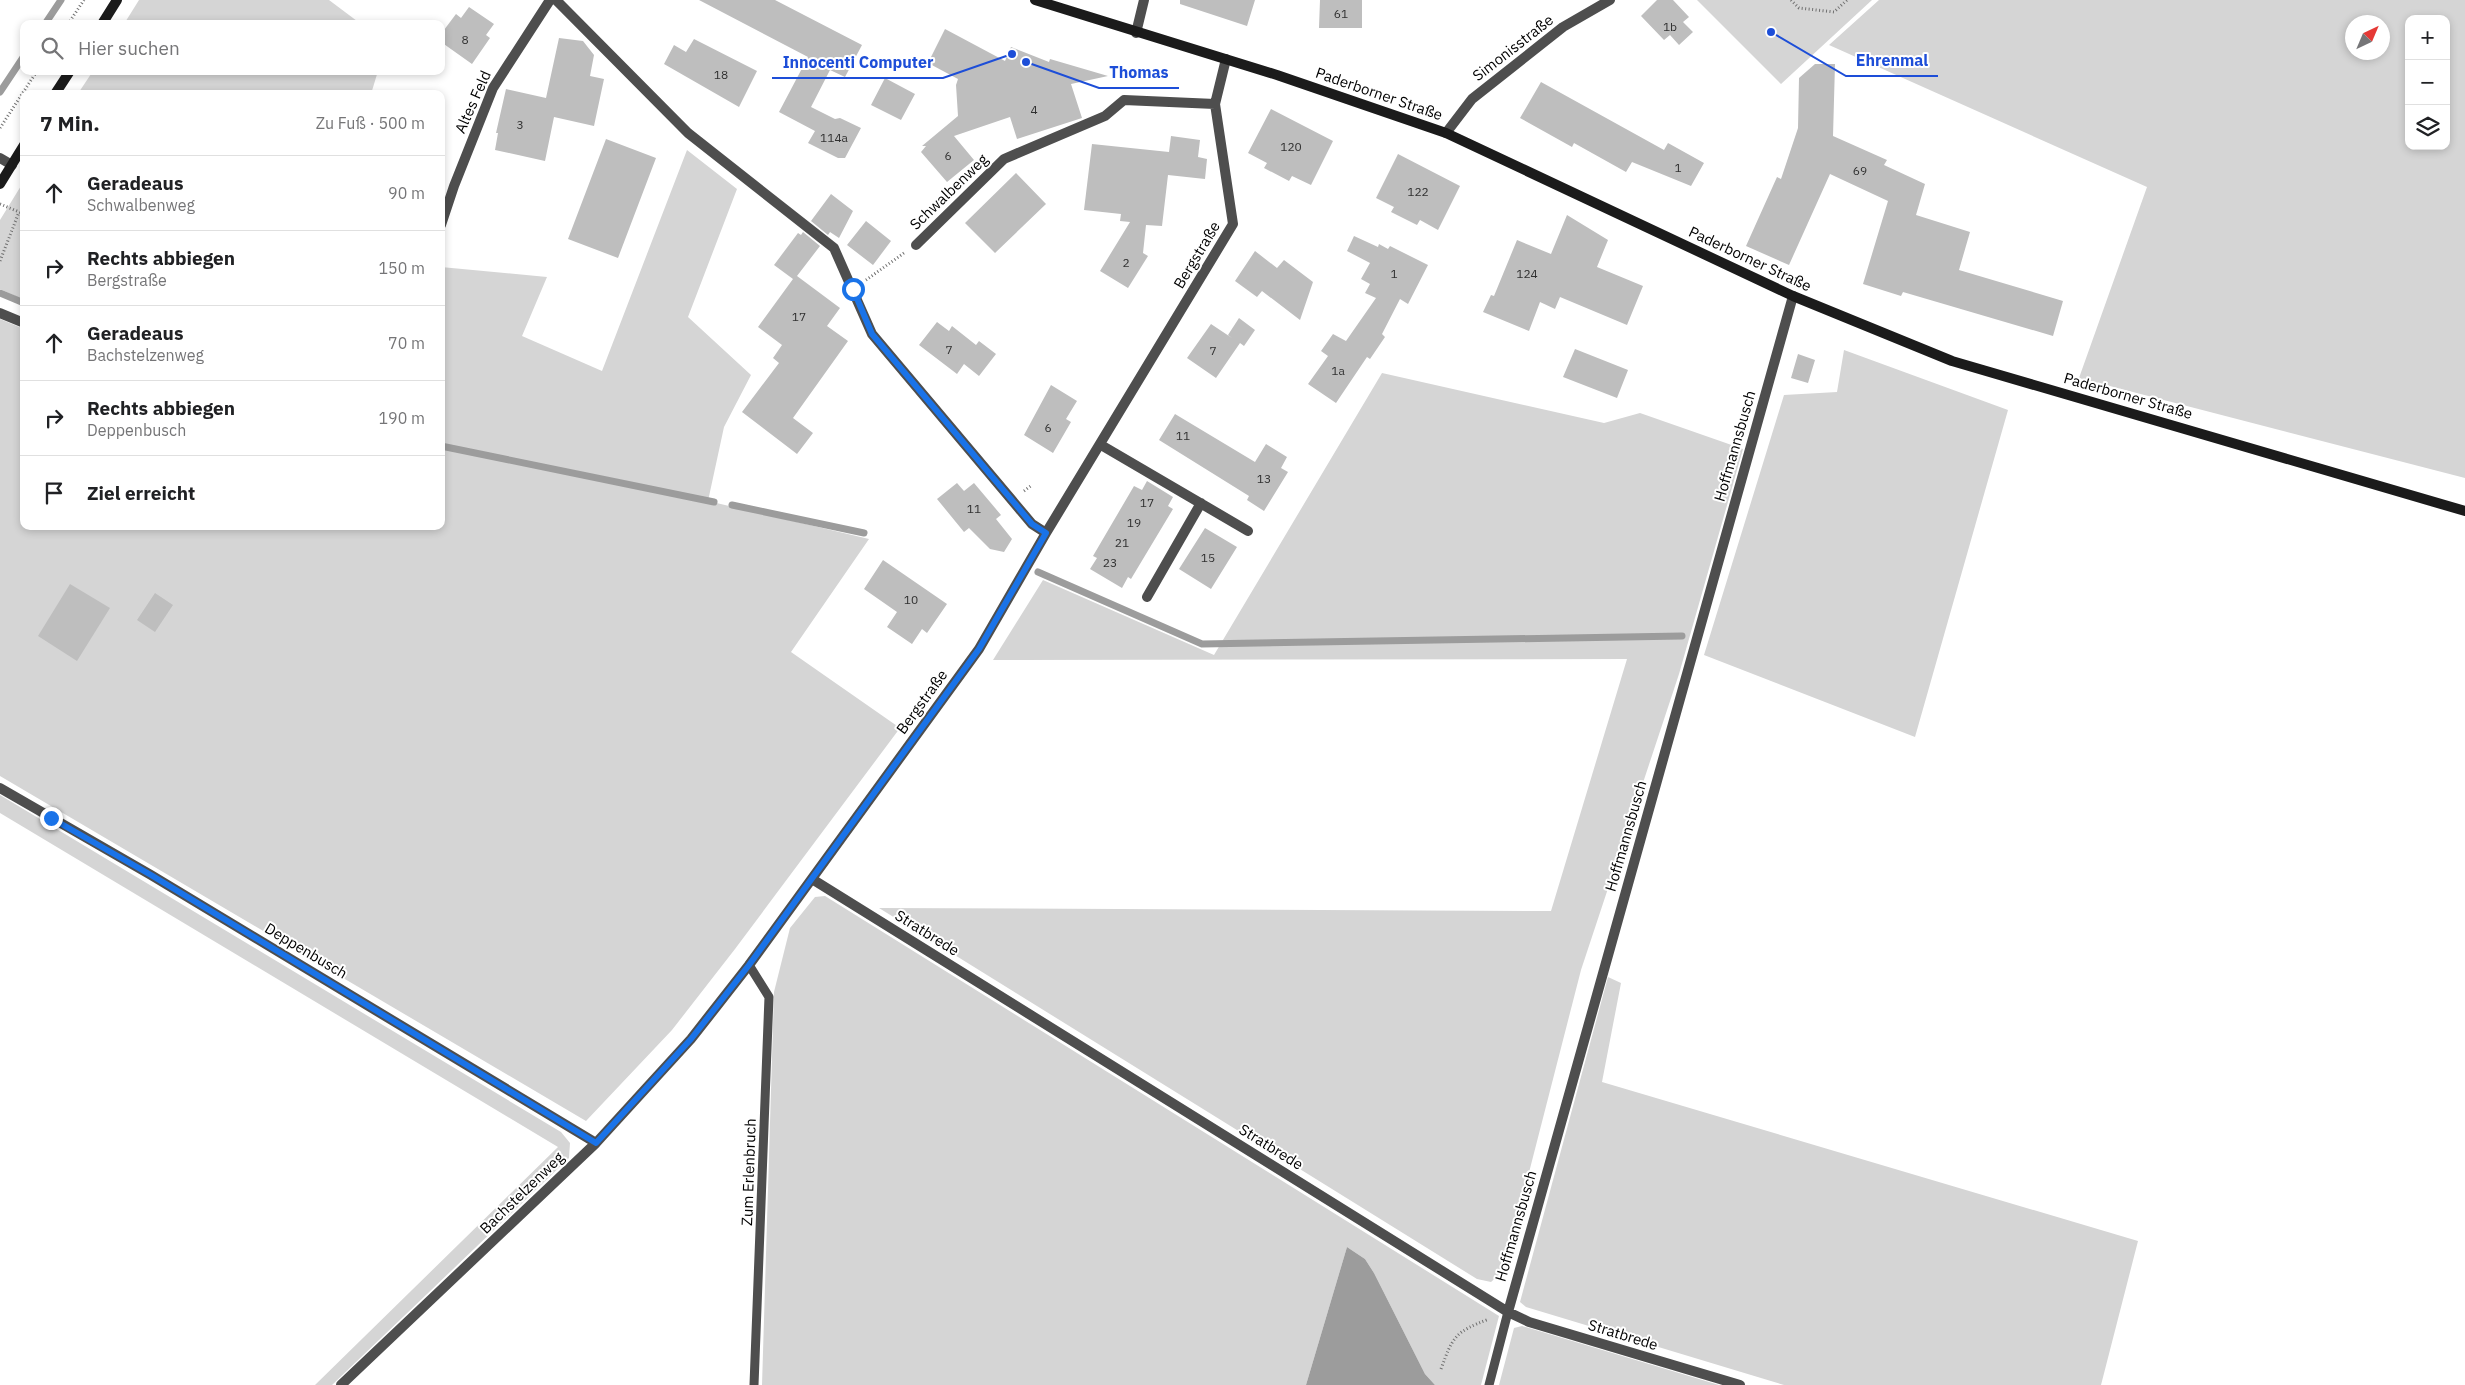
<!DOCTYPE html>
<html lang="de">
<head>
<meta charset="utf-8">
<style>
	body { margin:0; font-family:"IBM Plex Sans",sans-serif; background:#f6f6f6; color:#202124 }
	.controls { position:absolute; right:15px; top:15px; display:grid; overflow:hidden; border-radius:10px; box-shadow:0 2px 8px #0003 }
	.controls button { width:45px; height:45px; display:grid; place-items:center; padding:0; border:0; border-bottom:1px solid #e0e0e0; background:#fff; color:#202124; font:25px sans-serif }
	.compass { position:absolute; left:2345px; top:15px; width:45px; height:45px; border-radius:50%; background:#fff; box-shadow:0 2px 8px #0003; rotate:44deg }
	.stop { position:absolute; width:15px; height:15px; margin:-11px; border:4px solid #1a73e8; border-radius:50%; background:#fff }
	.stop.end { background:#1a73e8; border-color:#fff; box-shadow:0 1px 5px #0008 }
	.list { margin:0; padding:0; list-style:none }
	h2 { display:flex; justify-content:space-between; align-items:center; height:65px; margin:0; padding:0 20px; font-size:21px }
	h2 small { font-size:16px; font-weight:400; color:#757577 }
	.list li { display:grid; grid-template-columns:32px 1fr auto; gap:15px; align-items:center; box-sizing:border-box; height:75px; padding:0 20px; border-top:1px solid #e0e0e0 }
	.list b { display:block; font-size:19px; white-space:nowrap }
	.list p { margin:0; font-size:16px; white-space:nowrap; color:#757577 }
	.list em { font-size:16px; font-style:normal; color:#757577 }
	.icon { flex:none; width:28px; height:28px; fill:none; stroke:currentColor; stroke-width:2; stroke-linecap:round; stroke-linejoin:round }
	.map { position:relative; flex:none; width:2465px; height:1385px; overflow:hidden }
	.search { position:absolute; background:#fff; box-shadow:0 2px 8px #0003; left:20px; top:20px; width:425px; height:55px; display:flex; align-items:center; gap:12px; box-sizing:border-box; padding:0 18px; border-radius:10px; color:#757577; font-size:19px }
	.panel { position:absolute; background:#fff; box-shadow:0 2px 8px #0003; left:20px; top:90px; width:425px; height:440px; border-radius:10px }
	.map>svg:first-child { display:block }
	.green { fill:#d5d5d5; fill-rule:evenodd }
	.water { fill:#9c9c9c }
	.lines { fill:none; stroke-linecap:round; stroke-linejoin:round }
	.stream { stroke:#9c9c9c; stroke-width:7 }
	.building { fill:#bebebe }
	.path { stroke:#707070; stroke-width:3; stroke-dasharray:1 2.5; stroke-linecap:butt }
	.lane { stroke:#4e4e4e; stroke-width:9 }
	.street { stroke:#4e4e4e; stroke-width:10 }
	.secondary { stroke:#1b1b1b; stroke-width:10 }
	.route { stroke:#1a73e8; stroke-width:6 }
	.labels { text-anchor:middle; stroke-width:4; stroke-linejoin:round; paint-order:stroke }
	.number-label { font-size:12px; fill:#303030 }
	.street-label { font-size:15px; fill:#000; stroke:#fff }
	.leader { fill:none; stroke:#1d4ed8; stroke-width:2 }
	.callout-dot { fill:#1d4ed8; stroke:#fff; stroke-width:2 }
	.callout-label { font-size:16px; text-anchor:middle; font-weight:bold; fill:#1d4ed8; stroke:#fff; stroke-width:4; stroke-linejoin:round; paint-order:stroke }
</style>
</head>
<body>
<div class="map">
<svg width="2465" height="1385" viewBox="0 0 2465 1385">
	<rect width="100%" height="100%" fill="#fff"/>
	<path class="green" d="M139,0H329L361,24H124Z
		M1697,0H1872L1781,84Z
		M1879,0H2465V478L2079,378L2147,187L1829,45ZM2409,19H2446V146H2409ZM2352,22H2382V52H2352Z
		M93,71H378L371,94H84L79,92Z
		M687,150L737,189L688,317L751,375L724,427L708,501L869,539L791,652L900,728L735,949L672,1030L586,1121L0,776V319L24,329V526H441V267L547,277L522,336L602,371Z
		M24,181V300L0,289V220Z
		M1844,350L2008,410L1915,737L1704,655L1784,395L1837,392Z
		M1382,373L1604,423L1640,413L1743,449L1679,674L1581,970L1504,1270L1491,1282L1477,1279L879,908L1551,911L1627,659L993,660L1043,580L1214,655Z
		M0,795L561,1132L570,1143L569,1158L332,1385H315L558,1147L0,813Z
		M825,896L1499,1316L1481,1385H1435L1425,1374L1374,1273L1365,1259L1347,1247L1306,1385H762L774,992L790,928L815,897Z
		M1608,977L1621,983L1602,1082L2138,1241L2101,1385H1784L1526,1307L1520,1302Z
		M1522,1326L1719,1385H1499L1514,1328Z"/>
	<path class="water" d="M1347,1247L1365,1259L1374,1273L1425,1374L1435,1385H1306Z"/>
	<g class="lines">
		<path class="stream" d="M45,24L61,0
			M0,92L24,56
			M0,293L24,303
			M441,446L714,502
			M732,505L864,533
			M1038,572L1202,644L1682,636"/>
	</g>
	<path class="building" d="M699,0H775L862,45L845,77L830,70L811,107L835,119L840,118L861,128L845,158H838L808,143L815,131L779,112L808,57Z
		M1180,0H1255L1247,26L1180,4Z
		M1320,0H1362V28H1319Z
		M1657,0H1673L1689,17L1683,22L1693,32L1679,45L1670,35L1664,40L1641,16Z
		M469,7L494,24L486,35L490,38L472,64L441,42V34L456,14L461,18Z
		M945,29L1005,61L1011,47L1049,62L1050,59L1108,76L1071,84L1082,118L1017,139L1010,117L954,136L974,160L947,182L921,152L926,146H922L958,116L956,85L958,79L928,63Z
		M559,38L583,41L594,55L590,76L604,79L594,126L554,117L545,161L495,150L498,133H496L506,89L546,98Z
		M694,39L757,71L739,107L664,64L674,45L686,52Z
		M1815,64H1835L1833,136L1887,160L1884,165L1925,184L1916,215L1970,232L1959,270L2063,301L2053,336L1903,292L1901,296L1863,284L1888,201L1830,174L1789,265L1746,246L1777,177L1781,179L1798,128L1799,78Z
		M885,78L915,94L901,120L871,105Z
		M1541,82L1664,150L1668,143L1704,163L1691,186L1632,162L1626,172L1574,143L1572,147L1520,118Z
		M1271,109L1333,141L1311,185L1292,176L1289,181L1264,168L1267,163L1248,153Z
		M1171,136L1200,140L1198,157L1207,159L1205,179L1168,175L1162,226L1146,225L1143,253L1148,256L1128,288L1100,271L1130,222L1120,221L1121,214L1084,210L1092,144L1169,152Z
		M606,139L656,158L618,258L568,239Z
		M1398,154L1460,186L1438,230L1420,220L1417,225L1391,212L1394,207L1376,198Z
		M1016,173L1046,204L995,253L965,223Z
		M831,194L853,211L839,238L830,232L828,235L811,221Z
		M1567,215L1608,240L1597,267L1643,286L1627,325L1560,297L1555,309L1540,302L1529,331L1483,312L1491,295L1494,296L1517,240L1551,254Z
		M866,221L891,241L873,265L847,245Z
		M803,232L820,246L797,276L840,308L827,326L848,341L793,418L813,433L797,454L742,412L779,363L773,358L782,345L758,327L793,279L774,265L798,233L801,235Z
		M1354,236L1378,247L1379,244L1388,249L1390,246L1428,265L1408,304L1400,299L1382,334L1385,337L1370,359L1367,357L1336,403L1308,384L1328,356L1321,351L1333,334L1346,341L1376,298L1365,293L1370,284L1361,279L1370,263L1347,251Z
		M1255,251L1277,268L1284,260L1313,282L1300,320L1262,291L1257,297L1235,281Z
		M1239,318L1255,330L1244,346L1240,343L1216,378L1187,358L1211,324L1232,338L1228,335Z
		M937,322L949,331L952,326L976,345L979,341L996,354L979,376L964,364L957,374L919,345Z
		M1575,349L1628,370L1617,398L1563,377Z
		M1798,354L1815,360L1808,383L1791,378Z
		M1051,385L1077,401L1066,419L1071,422L1053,453L1024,435Z
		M1175,414L1255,462L1266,444L1287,457L1281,468L1288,472L1264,511L1247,500L1249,496L1159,440Z
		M1147,481L1173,497L1168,506L1173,509L1131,579L1128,577L1122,588L1090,569L1097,558L1093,556L1134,486L1142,490Z
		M957,483L964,491L974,483L1001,515L996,519L1012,539L1004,552L990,549L969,528L964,532L937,499Z
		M1205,528L1237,547L1211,589L1179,569Z
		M883,560L947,604L927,633L922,629L912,644L887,627L897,612L864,589Z
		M70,584L110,608L77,661L38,636Z
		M155,593L173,605L155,632L137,620Z"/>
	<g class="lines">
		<path class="path" d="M1791,0L1799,8L1834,12L1847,0
			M68,24L84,0
			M0,128L37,71
			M0,204L24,214
			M0,261L19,212
			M866,280L904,253
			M1024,491L1032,485
			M1441,1369C1453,1336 1455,1332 1489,1319"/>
		<path class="lane" d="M749,965L769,997L754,1385
			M1489,1385L1508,1312"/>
		<path class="street" d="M556,0L688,133L834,248L872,334L1032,524L1046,533
			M1136,33L1144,0
			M1446,133L1472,99L1563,27L1610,0
			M0,158L12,165
			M441,225L454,186L493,88L550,0
			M916,245L1004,159L1105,116L1124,100L1215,104
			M0,313L24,323
			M1101,445L1248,531
			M1147,597L1201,503
			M0,788L151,875L596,1143
			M812,879L1508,1312L1529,1322L1740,1385
			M1508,1312L1793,296
			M341,1385L596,1143L691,1039L749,965L979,649L1046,533L1233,224L1215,104L1226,59"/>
		<path class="secondary" d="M1035,0L1277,75L1446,133L1793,296L1952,361L2465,511
			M102,24L117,0
			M55,94L70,71
			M0,184L24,145"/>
	</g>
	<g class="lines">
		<path class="route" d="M51,818L151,875L596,1143L691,1039L749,965L979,649L1046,533L1032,524L872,334L853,289"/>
	</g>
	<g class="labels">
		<g class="number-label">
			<text x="1341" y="18">61</text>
			<text x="1670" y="31">1b</text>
			<text x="465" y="44">8</text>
			<text x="721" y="79">18</text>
			<text x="1034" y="114">4</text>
			<text x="520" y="129">3</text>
			<text x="834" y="142">114a</text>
			<text x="1291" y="151">120</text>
			<text x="948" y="160">6</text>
			<text x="1678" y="172">1</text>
			<text x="1860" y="175">69</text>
			<text x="1418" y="196">122</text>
			<text x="1126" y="267">2</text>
			<text x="1394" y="278">1</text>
			<text x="1527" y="278">124</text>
			<text x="799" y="321">17</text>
			<text x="949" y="354">7</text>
			<text x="1213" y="355">7</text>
			<text x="1338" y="375">1a</text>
			<text x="1048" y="432">6</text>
			<text x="1183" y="440">11</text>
			<text x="1264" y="483">13</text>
			<text x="1147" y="507">17</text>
			<text x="974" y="513">11</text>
			<text x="1134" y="527">19</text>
			<text x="1122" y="547">21</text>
			<text x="1208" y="562">15</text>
			<text x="1110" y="567">23</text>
			<text x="911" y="604">10</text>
		</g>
		<g class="street-label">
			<text transform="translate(1513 48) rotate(-38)" y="5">Simonisstraße</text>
			<text transform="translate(1379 94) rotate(19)" y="5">Paderborner Straße</text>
			<text transform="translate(473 102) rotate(-66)" y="5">Altes Feld</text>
			<text transform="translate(949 192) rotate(-44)" y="5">Schwalbenweg</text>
			<text transform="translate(1197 255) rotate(-59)" y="5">Bergstraße</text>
			<text transform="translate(1750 259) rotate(25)" y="5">Paderborner Straße</text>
			<text transform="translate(2128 396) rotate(16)" y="5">Paderborner Straße</text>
			<text transform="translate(1735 446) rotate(-74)" y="5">Hoffmannsbusch</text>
			<text transform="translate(922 702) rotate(-54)" y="5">Bergstraße</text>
			<text transform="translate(1626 836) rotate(-74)" y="5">Hoffmannsbusch</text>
			<text transform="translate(927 933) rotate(32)" y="5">Stratbrede</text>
			<text transform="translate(306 951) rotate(31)" y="5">Deppenbusch</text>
			<text transform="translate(1271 1147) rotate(32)" y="5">Stratbrede</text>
			<text transform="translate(749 1172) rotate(-88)" y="5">Zum Erlenbruch</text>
			<text transform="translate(522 1193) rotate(-44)" y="5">Bachstelzenweg</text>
			<text transform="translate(1516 1226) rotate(-74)" y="5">Hoffmannsbusch</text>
			<text transform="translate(1623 1335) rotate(17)" y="5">Stratbrede</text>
		</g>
	</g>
	<path class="leader" d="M1771 32L1846 76H1938M1012 54L943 78H772M1026 62L1099 88H1179"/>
	<g class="callout-dot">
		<circle cx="1771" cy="32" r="5"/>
		<circle cx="1012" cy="54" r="5"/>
		<circle cx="1026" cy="62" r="5"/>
	</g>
	<g class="callout-label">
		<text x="1892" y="66">Ehrenmal</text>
		<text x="858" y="68">Innocenti Computer</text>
		<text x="1139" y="78">Thomas</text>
	</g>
</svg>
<div class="controls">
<button>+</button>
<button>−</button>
<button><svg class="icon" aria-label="layers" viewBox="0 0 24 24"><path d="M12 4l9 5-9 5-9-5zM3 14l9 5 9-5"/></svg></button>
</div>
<svg class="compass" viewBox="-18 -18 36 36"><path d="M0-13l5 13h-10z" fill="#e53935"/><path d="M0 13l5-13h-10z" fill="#757577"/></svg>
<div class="stop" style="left:853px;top:289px"></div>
<div class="stop end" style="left:51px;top:818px"></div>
<div class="search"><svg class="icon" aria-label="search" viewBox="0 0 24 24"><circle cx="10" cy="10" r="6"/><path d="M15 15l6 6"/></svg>Hier suchen</div>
<section class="panel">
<h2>7 Min.<small>Zu Fuß · 500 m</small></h2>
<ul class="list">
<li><svg class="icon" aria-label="ahead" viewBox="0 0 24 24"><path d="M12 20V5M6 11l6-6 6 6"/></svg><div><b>Geradeaus</b><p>Schwalbenweg</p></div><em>90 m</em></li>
<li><svg class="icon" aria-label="right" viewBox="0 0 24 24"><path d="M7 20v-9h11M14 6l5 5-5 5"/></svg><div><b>Rechts abbiegen</b><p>Bergstraße</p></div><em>150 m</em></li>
<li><svg class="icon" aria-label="ahead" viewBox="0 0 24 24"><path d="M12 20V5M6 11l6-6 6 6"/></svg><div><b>Geradeaus</b><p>Bachstelzenweg</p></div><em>70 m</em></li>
<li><svg class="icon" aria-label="right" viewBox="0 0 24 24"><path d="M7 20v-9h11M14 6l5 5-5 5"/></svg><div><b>Rechts abbiegen</b><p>Deppenbusch</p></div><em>190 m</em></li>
<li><svg class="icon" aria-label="arrive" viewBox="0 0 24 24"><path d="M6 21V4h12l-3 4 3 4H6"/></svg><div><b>Ziel erreicht</b></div></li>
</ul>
</section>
</div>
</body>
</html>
